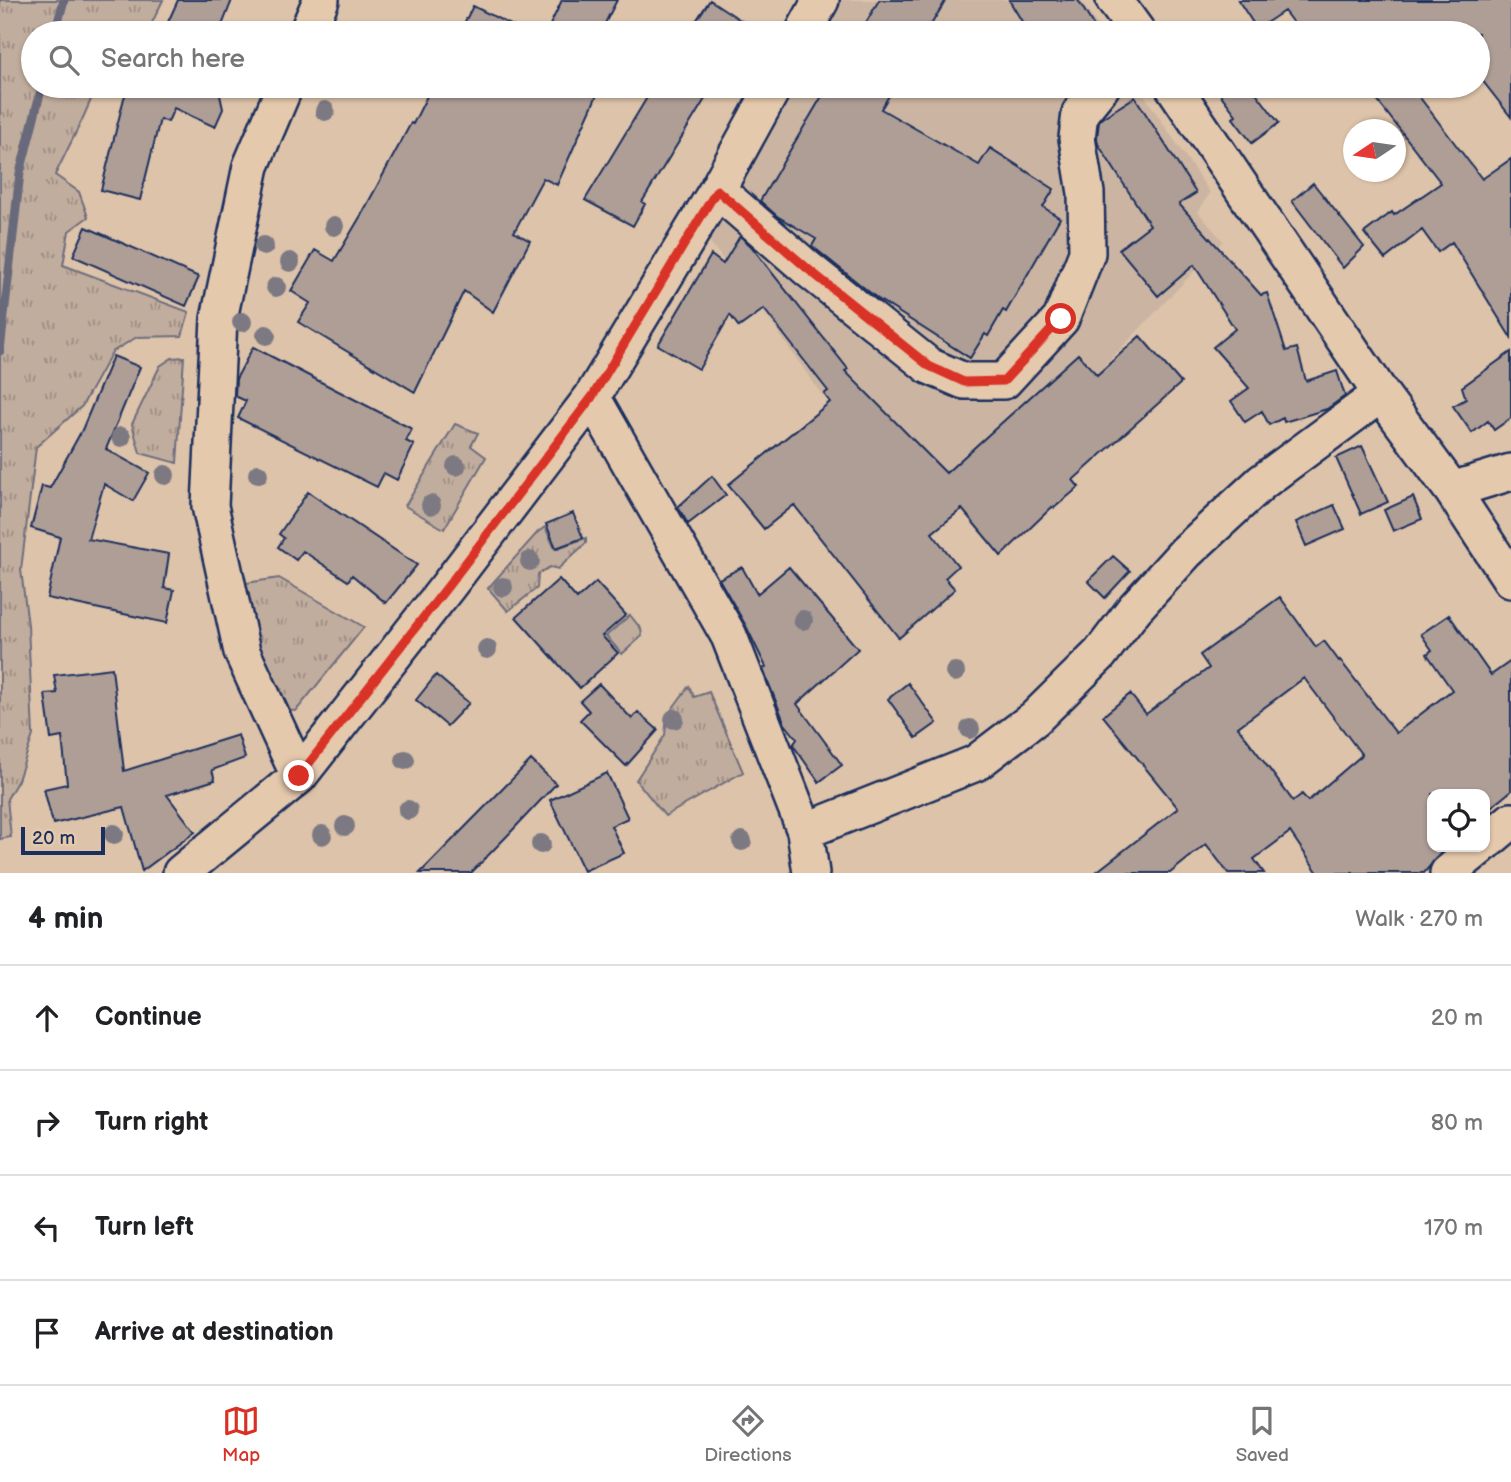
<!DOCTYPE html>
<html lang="en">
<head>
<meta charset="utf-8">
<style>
	body { margin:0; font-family:"Balsamiq Sans",sans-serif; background:#f6f6f6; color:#202124 }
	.controls { position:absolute; right:21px; bottom:21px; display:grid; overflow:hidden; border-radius:14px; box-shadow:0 2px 5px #0004 }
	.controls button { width:63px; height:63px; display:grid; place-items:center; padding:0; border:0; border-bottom:2px solid #e0e0e0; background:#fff; color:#202124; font:35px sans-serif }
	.compass { position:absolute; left:1343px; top:119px; width:63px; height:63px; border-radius:50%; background:#fff; box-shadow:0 2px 5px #0004; rotate:257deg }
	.scale { position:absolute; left:21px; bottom:18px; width:84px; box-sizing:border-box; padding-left:7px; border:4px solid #1b2f5e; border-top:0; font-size:19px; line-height:24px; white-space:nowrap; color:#1b2f5e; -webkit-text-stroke:5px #e5c9ac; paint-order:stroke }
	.stop { position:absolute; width:21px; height:21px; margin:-16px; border:5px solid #d93025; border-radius:50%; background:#fff }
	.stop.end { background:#d93025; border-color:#fff; box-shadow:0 2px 7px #0008 }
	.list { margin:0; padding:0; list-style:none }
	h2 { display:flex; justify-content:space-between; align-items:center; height:91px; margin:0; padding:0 28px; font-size:30px }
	h2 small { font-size:23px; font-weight:400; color:#757577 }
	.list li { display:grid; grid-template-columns:46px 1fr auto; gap:21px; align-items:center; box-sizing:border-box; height:105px; padding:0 28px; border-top:2px solid #e0e0e0 }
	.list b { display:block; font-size:26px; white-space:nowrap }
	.list em { font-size:23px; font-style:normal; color:#757577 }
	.icon { flex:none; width:38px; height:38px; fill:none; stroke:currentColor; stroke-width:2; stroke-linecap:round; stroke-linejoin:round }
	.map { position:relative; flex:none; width:1511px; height:873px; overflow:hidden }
	.search { position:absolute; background:#fff; box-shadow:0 2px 5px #0004; left:21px; right:21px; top:21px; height:77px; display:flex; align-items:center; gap:18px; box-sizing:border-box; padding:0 24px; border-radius:38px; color:#757577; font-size:26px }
	.sheet { height:511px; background:#fff }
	nav { display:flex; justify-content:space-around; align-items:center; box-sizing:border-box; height:98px; border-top:2px solid #e0e0e0; background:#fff; font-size:19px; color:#757577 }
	nav a { display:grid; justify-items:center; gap:4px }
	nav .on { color:#d93025 }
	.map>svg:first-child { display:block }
	.built { fill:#cbb5a2 }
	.grass { fill:url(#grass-tufts); stroke:#6e6e7e; stroke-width:2 }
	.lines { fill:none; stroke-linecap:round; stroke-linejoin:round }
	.stream { stroke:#676a7c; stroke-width:9 }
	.building { fill:#ae9e96; stroke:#1b2f5e; stroke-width:2; fill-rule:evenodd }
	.minor-casing { stroke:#1b2f5e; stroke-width:40 }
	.minor { stroke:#e5c9ac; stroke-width:35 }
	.tree { fill:#7c7983 }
	.route { stroke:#d93025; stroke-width:9 }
</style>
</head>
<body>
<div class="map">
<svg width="1511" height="873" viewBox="0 0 1511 873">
	<defs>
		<pattern id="grass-tufts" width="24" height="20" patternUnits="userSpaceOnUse" patternTransform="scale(1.75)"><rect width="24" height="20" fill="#c1ad9d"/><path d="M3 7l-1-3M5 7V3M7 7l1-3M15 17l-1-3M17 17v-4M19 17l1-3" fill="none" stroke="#9c8d83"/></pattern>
	</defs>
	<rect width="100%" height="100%" fill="#ddc3a9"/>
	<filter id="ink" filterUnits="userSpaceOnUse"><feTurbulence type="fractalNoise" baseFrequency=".0143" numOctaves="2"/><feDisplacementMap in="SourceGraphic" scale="14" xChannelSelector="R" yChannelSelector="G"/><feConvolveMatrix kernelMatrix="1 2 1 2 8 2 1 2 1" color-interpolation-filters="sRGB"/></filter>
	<g filter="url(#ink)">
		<path class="built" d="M840,0H1080L1103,33H821Z
			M791,86H1138L1210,193L1198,212L1223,241L1092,379L929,521L819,391L766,315L705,236Z"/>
		<path class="grass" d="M0,0H163L151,25L129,33H33V86H97L82,120L55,175L79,192L88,217L69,231L63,265L189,312L182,336L137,337L112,352L82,406L36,447L21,570L28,625L33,735L18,780L7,799L11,837L0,839Z
			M184,357L177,463L140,453L132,424L160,366L172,358Z
			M455,424L478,433L471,446L486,457L444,529L405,506Z
			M545,527L555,549L586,538V543L558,569L550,567L538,574L537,588L508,611L488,588L538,532Z
			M279,578L364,627L296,711L280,710L233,585Z
			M630,615L641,629L642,636L622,654L606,636Z
			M689,686L694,697L709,692L743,772L665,816L636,780L665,735L667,716Z"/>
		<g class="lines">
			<path class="stream" d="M55,33L64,0
				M0,351L20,173L42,86"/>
		</g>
		<path class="building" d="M178,0H232L219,33H163Z
			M562,0H617L600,33H561L549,27Z
			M710,0L760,33H688Z
			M879,0H946L926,33H860Z
			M1009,0H1078L1098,33H1029Z
			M1238,0H1511V117L1478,75V33H1301L1284,11L1257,29Z
			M473,6L527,33H459Z
			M124,86H218L223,109L215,127L174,108L168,122L160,119L140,200L101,190L124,98L129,88Z
			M432,86H601L557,185L543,178L514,232L530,241L493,312L464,291L415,392L298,322L310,303L291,291L315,250L334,261L363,212L411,123L413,124Z
			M654,86H713L642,202L645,204L633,226L585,200Z
			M828,86H895L881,109L979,165L990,148L1054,189L1043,207L1060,218L1006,312L1003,310L988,336L985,334L970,358L878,299L812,246L816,239L777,216L760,201Z
			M1214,86H1251L1279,123L1252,143L1233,118L1236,115Z
			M1366,86H1411L1482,179L1511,159V338L1452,242L1438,252L1422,230L1385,259L1364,233L1392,212L1394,215L1441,183Z
			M1135,97L1196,193L1179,204L1261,295L1267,293L1286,351L1297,348L1306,381L1337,371L1345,396L1327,409L1284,422L1283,418L1269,425L1262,411L1245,422L1231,401L1249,388L1213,347L1235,329L1194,265L1158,296L1119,249L1150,225L1098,144L1097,138L1099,121L1102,118Z
			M1313,183L1364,247L1343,268L1292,201Z
			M86,227L199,277L186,306L73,256Z
			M740,236L751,246L848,369L845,371L946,473L1078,354L1097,375L1140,336L1181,383L1073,480L1079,487L1054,508L1052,507L1001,556L962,509L932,533L958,566L945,578L955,589L899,638L794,505L764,529L728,485L830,402L824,394L828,391L764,309L739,327L730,315L699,369L658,345L711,255L723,264Z
			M253,347L412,429L406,441L414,445L397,480L384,473L377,487L238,418L246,401L235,396L236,379Z
			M1511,352V418L1494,430L1488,421L1472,433L1453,406L1466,399L1462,387Z
			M113,356L140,367L106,449L149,473L133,501L104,484L88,539L169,554L164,588L174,590L167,623L47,598L60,537L31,528L42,486L50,488L82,430Z
			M1362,446L1388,502L1361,514L1336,458Z
			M712,476L726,495L688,524L678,507Z
			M308,492L417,565L386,603L352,575L348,581L303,551L296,560L278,547L284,538L279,534Z
			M1413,497L1422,519L1393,531L1384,510Z
			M1334,505L1345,529L1306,546L1296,522Z
			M573,513L583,538L556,548L546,524Z
			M1113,556L1130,571L1105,598L1088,581Z
			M742,567L757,594L789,567L858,649L797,704L842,765L819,782L793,745L797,739L785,724L763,669L766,667L746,626L719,579Z
			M559,579L577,599L596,582L626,615L602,636L618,653L580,688L516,617Z
			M1280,597L1316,647L1324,641L1339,661L1340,660L1396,733L1452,690L1427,654L1432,650L1421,634L1449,615L1491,675L1511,661V791L1485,812V794H1432V847H1436L1441,853L1424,873H1318L1290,832L1254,859L1264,873H1228L1206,844L1170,873H1095L1178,808L1103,716L1130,694L1146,714L1209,668L1200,655ZM1304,678L1362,755L1308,801L1302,794L1293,801L1238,727Z
			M112,668L124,771L238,735L245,758L212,770L215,780L167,795L195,832L142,871L124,807L53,824L44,789L67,784L62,737L51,739L45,694L57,693L54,675Z
			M436,675L469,703L447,726L416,700Z
			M908,683L937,723L916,738L888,699Z
			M599,684L632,719L638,712L658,730L626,766L580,720L589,711L580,701Z
			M531,760L556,784L507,836L471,873H420Z
			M607,773L628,818L611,826L624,853L584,871L550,800Z"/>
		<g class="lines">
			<g class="minor-casing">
				<path id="minor" d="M1114,0L1138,33
					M307,33L321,0
					M803,33L821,0
					M285,86L251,166L219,319L210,506L242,652L299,776
					M1173,86L1381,394L1452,490L1511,580
					M717,190L808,269L929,366L964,381H1004L1061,319L1087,253L1086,193L1077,138L1080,113L1102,86
					M592,397L729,636L805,831L811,873
					M1452,490L1511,472
					M805,831L976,763L1035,718L1100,654L1135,608L1186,552L1262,482L1381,394
					M1485,843L1511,821
					M181,873L299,776L448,586L592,397L717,190L774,86
					M1448,873L1480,847"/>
			</g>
			<use href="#minor" class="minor"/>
		</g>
		<g class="tree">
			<circle cx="325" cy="111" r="10"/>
			<circle cx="334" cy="226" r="10"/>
			<circle cx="264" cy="246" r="10"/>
			<circle cx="290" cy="262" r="10"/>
			<circle cx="276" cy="287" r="10"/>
			<circle cx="242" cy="322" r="10"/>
			<circle cx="266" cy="335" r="10"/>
			<circle cx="121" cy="437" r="10"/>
			<circle cx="456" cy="466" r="10"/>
			<circle cx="258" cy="474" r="10"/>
			<circle cx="165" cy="475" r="10"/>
			<circle cx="431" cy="505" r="10"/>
			<circle cx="530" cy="561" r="10"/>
			<circle cx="503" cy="587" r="10"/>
			<circle cx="803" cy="620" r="10"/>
			<circle cx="487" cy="649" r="10"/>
			<circle cx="955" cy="672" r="10"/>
			<circle cx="674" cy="719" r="10"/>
			<circle cx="970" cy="729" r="10"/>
			<circle cx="405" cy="760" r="10"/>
			<circle cx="408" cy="810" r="10"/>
			<circle cx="345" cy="826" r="10"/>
			<circle cx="114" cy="834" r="10"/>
			<circle cx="322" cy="835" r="10"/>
			<circle cx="742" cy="841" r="10"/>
			<circle cx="541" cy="844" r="10"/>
		</g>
	</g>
	<g class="lines" filter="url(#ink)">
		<path class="route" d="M299,776L448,586L592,397L717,190L808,269L929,366L964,382L1004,381L1061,319"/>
	</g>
</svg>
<div class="controls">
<button><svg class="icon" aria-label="locate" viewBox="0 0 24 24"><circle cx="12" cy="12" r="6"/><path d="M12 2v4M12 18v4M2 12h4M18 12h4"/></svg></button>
</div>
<svg class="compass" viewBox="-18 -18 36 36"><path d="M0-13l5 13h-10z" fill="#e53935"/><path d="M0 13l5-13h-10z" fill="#757577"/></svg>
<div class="scale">20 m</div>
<div class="stop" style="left:1061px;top:319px"></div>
<div class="stop end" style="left:299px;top:776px"></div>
<div class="search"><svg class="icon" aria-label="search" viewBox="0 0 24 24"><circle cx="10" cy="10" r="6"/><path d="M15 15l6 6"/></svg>Search here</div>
</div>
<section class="sheet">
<h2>4 min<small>Walk · 270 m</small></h2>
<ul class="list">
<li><svg class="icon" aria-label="ahead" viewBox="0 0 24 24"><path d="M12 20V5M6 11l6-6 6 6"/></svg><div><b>Continue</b></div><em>20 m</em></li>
<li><svg class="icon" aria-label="right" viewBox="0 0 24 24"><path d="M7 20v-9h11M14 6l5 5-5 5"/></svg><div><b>Turn right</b></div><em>80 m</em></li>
<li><svg class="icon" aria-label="left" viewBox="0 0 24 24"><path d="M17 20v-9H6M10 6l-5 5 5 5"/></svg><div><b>Turn left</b></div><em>170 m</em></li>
<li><svg class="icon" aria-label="arrive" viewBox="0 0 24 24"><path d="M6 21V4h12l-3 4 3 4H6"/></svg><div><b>Arrive at destination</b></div></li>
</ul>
</section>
<nav>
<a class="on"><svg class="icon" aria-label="map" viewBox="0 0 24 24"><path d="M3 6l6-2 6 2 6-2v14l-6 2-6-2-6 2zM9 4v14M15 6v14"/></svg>Map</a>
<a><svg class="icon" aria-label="directions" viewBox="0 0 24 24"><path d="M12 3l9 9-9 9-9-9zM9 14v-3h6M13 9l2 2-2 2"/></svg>Directions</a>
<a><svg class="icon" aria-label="saved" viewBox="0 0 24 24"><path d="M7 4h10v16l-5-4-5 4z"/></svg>Saved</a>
</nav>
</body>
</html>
